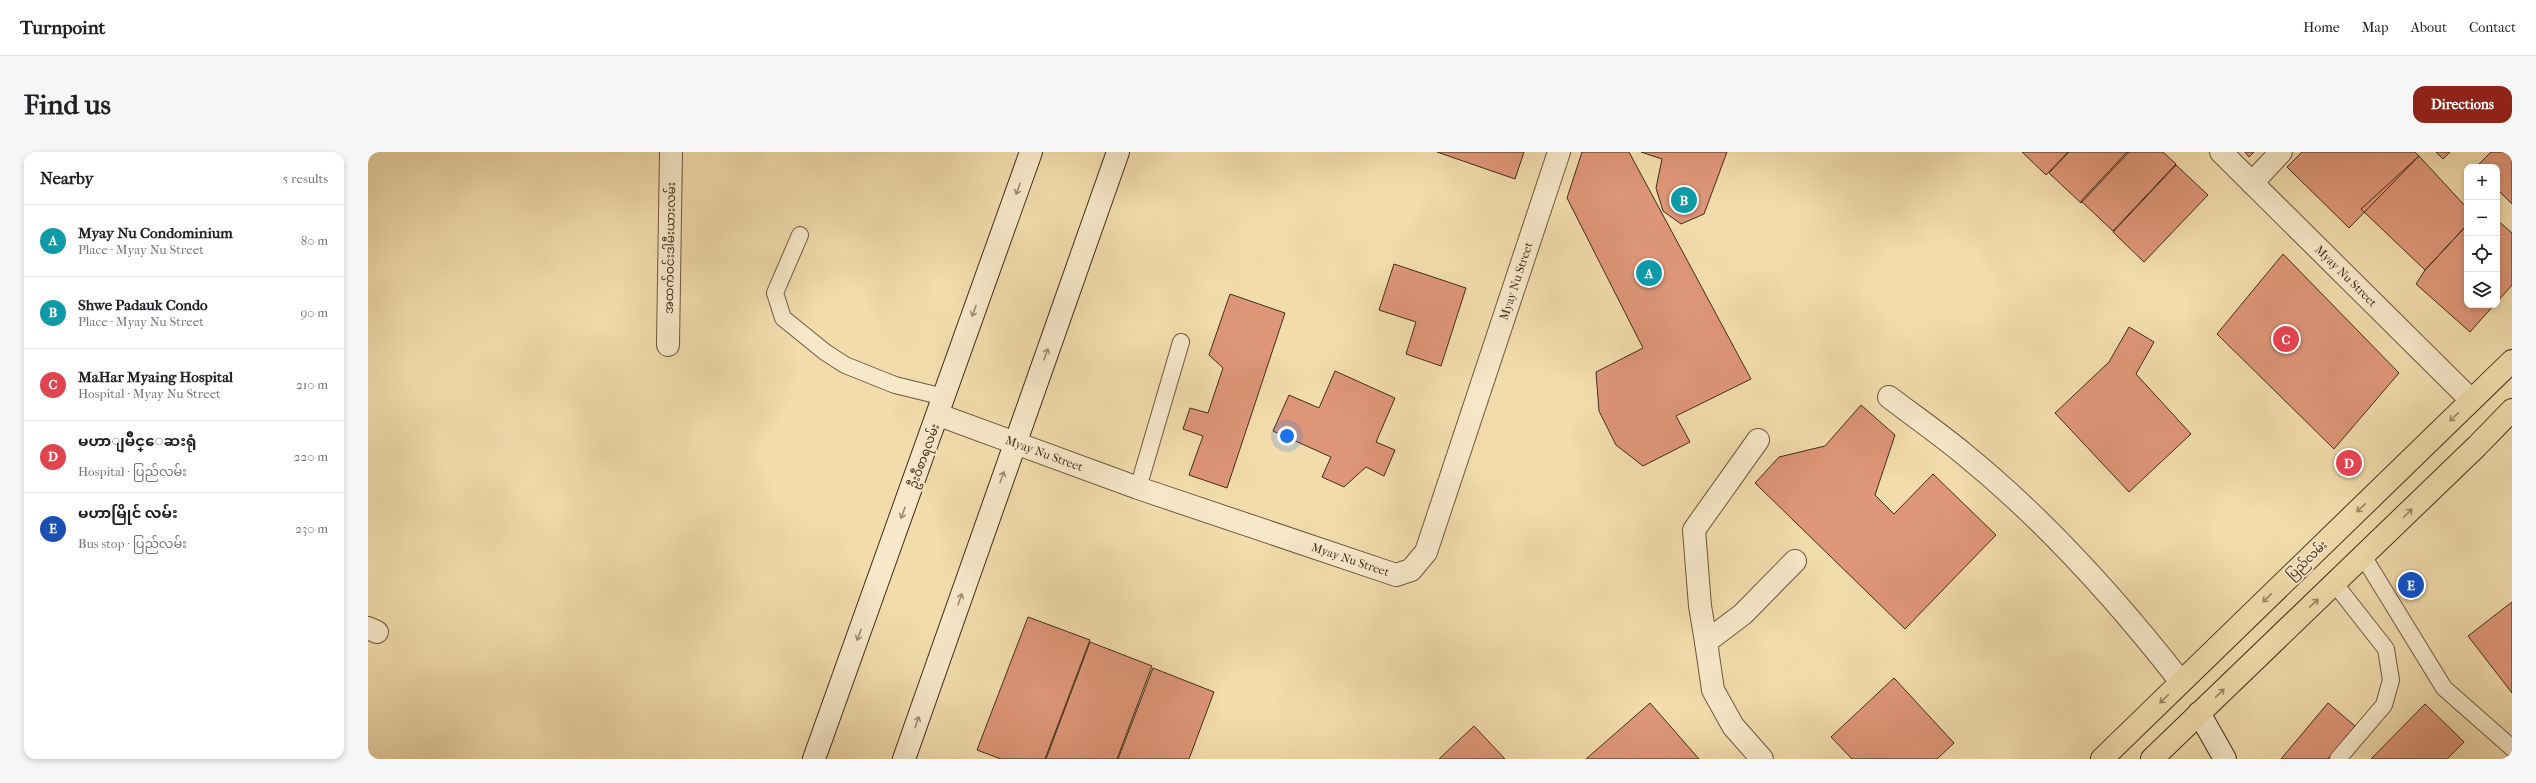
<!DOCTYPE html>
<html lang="en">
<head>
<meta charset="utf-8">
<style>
	body { margin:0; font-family:"IM FELL French Canon","Noto Sans Myanmar",serif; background:#f6f6f6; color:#202124 }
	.controls { position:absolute; right:12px; top:12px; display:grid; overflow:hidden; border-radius:8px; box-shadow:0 2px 6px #0003 }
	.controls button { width:36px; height:36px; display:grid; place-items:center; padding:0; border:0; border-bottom:1px solid #e0e0e0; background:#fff; color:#202124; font:20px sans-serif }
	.you { position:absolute; left:919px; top:284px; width:14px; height:14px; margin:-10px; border:3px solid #fff; border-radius:50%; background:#1a73e8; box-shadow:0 0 0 6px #1a73e833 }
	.badge { display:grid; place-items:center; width:26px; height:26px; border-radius:50%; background:#8f2418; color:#fff; font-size:13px; font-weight:700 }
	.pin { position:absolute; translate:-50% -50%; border:2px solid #fff; box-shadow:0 1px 4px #0006 }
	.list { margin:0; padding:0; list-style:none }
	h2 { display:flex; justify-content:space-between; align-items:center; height:52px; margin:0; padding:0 16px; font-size:17px }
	h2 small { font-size:13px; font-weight:400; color:#757577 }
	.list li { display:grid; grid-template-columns:26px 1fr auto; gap:12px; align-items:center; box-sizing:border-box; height:72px; padding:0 16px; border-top:1px solid #e0e0e0 }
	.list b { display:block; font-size:15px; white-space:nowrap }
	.list p { margin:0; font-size:13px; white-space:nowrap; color:#757577 }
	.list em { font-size:13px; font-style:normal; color:#757577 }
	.icon { flex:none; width:22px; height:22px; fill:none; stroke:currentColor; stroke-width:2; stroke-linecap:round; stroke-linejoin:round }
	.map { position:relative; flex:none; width:2144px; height:607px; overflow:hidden; border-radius:12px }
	header { display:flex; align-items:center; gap:24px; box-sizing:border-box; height:56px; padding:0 20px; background:#fff; border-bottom:1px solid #e0e0e0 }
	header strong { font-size:19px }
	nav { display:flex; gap:22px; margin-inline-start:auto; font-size:14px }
	.intro { display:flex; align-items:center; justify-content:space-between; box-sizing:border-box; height:96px; padding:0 24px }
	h1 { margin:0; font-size:28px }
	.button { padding:10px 18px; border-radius:12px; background:#8f2418; color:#fff; font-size:14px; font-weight:700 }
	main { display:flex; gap:24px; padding:0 24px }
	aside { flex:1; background:#fff; border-radius:12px; box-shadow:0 2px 6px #0003 }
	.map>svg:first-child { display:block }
	.building { fill:#de9678; stroke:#402d18 }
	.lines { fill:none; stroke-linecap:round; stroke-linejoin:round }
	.lane-casing { stroke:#6c593d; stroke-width:18 }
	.street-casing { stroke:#6c593d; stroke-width:24 }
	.secondary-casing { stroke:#402d18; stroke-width:24 }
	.highway-casing { stroke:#402d18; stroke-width:24 }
	.lane { stroke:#f7e8c9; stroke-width:16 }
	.street { stroke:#f7e8c9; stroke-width:22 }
	.secondary { stroke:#f7e8c9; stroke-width:22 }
	.highway { stroke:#f2dcac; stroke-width:22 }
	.oneway { stroke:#9c8a70 }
	.oneway2 { stroke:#998462 }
	.labels { text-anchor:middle; stroke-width:4; stroke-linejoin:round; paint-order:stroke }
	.street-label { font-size:12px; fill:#402d18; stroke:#f7e8c9 }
</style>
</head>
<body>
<header>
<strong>Turnpoint</strong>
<nav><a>Home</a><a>Map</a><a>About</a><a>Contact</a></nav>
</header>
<div class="intro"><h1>Find us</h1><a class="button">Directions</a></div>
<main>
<aside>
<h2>Nearby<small>5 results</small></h2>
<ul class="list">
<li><span class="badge" style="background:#0f9aa8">A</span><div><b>Myay Nu Condominium</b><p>Place · Myay Nu Street</p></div><em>80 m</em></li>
<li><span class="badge" style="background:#0f9aa8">B</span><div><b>Shwe Padauk Condo</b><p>Place · Myay Nu Street</p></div><em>90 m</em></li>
<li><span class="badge" style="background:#e0444e">C</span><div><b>MaHar Myaing Hospital</b><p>Hospital · Myay Nu Street</p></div><em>210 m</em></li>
<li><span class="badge" style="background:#e0444e">D</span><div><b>မဟာျမိဳင္ေဆးရုံ</b><p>Hospital · ပြည်လမ်း</p></div><em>220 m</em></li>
<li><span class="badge" style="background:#1a4fb4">E</span><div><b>မဟာမြိုင် လမ်း</b><p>Bus stop · ပြည်လမ်း</p></div><em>230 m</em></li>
</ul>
</aside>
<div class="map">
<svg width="2144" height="607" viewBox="0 0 2144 607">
	<rect width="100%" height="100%" fill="#f2dcac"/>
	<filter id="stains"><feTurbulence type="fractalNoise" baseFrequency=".005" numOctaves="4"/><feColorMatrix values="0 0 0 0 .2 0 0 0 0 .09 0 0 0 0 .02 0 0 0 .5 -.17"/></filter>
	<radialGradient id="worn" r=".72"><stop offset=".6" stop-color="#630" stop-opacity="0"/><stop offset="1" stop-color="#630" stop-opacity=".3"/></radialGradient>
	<path class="building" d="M1069,0H1156L1147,27Z
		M1214,0H1261L1383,227L1308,264L1322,290L1275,314L1248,293L1231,259L1228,220L1275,196L1199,46Z
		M1273,0H1359L1336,62L1313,72L1295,59L1288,36L1294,7Z
		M1654,0H1700L1678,23Z
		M1701,0H1761L1713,51L1681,21Z
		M1759,0H1795L1808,12L1745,79L1713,49Z
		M1877,0H1886L1881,5Z
		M1934,0H2047L2051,4L1981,76L1919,15Z
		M2068,0H2082L2075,7Z
		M2123,0H2144V52L2129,37V15H2108Z
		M2051,4L2099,56V73L2057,118L1993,57Z
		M1808,13L1840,43L1776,110L1745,80Z
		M2129,68L2144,81V133L2129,150Z
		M2099,73V153H2126L2102,180L2048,132L2057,118Z
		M1915,102L2031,221L1966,297L1849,182Z
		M1026,112L1098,136L1073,214L1038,202L1048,170L1011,158Z
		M862,142L917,161L859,336L821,323L835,284L815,277L822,256L840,261L855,216L841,203Z
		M1761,175L1786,190L1768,222L1823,282L1761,340L1687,261L1741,210Z
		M967,219L1027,246L1008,290L1027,298L1016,324L998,315L976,335L954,325L963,305L905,279L921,243L951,256Z
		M1493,253L1527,283L1507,343L1526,362L1565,322L1628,383L1537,477L1387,331L1411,305L1457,294Z
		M2144,450V541L2100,484Z
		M660,465L722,488L677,607H633L609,598Z
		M722,490L784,514L749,607H678Z
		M785,516L846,540L821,607H750Z
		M1526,526L1586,591L1569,607H1484L1463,585Z
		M1282,551L1331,607H1218Z
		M1960,551L1987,574L1960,607H1913Z
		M2057,552L2096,590L2079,607H2003Z
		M1106,574L1137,607H1071Z"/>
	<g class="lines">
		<g class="lane-casing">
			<path id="lane" d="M432,83L407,141L415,166L457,200L477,213L527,233L576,245
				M770,336L813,190
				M1995,404L2076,536L2144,596
				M1967,432L2018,497L2023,528L2016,553L1970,607"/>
		</g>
		<g class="street-casing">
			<g id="street">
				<path id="s1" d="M1853,0L2103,248"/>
				<path d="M1884,31L1913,0"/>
				<path d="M300,193L303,0"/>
				<path d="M1521,245C1546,264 1572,282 1596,302C1677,368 1749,448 1813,530"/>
				<path id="s2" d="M571,263L770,336L1028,423L1043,418L1058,400L1191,0"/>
				<path d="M0,476L9,480"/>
				<path d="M1338,490L1332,454L1326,378L1390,288"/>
				<path d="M1394,607L1365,574L1345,538L1338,490L1375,462L1427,409"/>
			</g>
		</g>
		<g class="secondary-casing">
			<path id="secondary" d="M1831,561L1857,607
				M446,607L663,0
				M536,607L750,0"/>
		</g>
		<g class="highway-casing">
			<path id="highway" d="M1734,607L2144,209
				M1784,607L2109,294L2144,258"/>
		</g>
		<use href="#lane" class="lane"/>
		<use href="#street" class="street"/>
		<use href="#secondary" class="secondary"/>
		<use href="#highway" class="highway"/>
	</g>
	<defs><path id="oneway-shaft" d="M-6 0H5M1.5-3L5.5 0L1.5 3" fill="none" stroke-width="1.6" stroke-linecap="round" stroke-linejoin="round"/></defs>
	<g class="oneway">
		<use href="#oneway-shaft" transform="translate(650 37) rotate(110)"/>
		<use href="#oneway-shaft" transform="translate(606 159) rotate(110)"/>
		<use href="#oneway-shaft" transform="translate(678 202) rotate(-70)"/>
		<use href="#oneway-shaft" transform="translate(634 325) rotate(-71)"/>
		<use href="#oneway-shaft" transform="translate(535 361) rotate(110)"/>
		<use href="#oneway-shaft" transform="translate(592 447) rotate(-71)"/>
		<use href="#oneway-shaft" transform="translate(491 483) rotate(110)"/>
		<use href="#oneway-shaft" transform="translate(549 570) rotate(-71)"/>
	</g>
	<g class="oneway2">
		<use href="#oneway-shaft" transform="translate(2086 265) rotate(136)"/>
		<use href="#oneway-shaft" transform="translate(1993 356) rotate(136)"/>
		<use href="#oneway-shaft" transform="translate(2040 361) rotate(-44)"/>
		<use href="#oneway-shaft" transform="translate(1899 446) rotate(136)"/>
		<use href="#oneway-shaft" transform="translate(1946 451) rotate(-43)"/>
		<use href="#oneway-shaft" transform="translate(1852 541) rotate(-43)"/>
		<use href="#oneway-shaft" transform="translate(1796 547) rotate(136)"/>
	</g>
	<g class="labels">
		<g class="street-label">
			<text transform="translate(302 96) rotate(-89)" y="4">အထက်ဝင်းဒါမီးယားလမ်း</text>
			<text dy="4" stroke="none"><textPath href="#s1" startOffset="176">Myay Nu Street</textPath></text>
			<text dy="4" stroke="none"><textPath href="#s2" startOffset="809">Myay Nu Street</textPath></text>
			<text dy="4" stroke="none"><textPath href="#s2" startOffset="112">Myay Nu Street</textPath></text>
			<text transform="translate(556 304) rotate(-70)" y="4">ဦးဝီစာရလမ်း</text>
			<text dy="4" stroke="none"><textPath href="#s2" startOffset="436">Myay Nu Street</textPath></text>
			<text transform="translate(1939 408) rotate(-44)" y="4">ပြည်လမ်း</text>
		</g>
	</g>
	<rect width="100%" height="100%" filter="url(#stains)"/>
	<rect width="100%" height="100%" fill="url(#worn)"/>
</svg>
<div class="controls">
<button>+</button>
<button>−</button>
<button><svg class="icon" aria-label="locate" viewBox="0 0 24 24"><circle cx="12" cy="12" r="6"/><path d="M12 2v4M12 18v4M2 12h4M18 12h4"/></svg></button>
<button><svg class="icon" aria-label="layers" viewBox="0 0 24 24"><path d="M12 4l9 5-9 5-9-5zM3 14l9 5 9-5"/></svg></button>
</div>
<div class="you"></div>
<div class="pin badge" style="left:1281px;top:121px;background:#0f9aa8">A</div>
<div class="pin badge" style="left:1316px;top:48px;background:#0f9aa8">B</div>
<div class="pin badge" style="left:1918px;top:187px;background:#e0444e">C</div>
<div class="pin badge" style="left:1981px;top:311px;background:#e0444e">D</div>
<div class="pin badge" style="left:2043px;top:433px;background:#1a4fb4">E</div>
</div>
</main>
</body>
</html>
